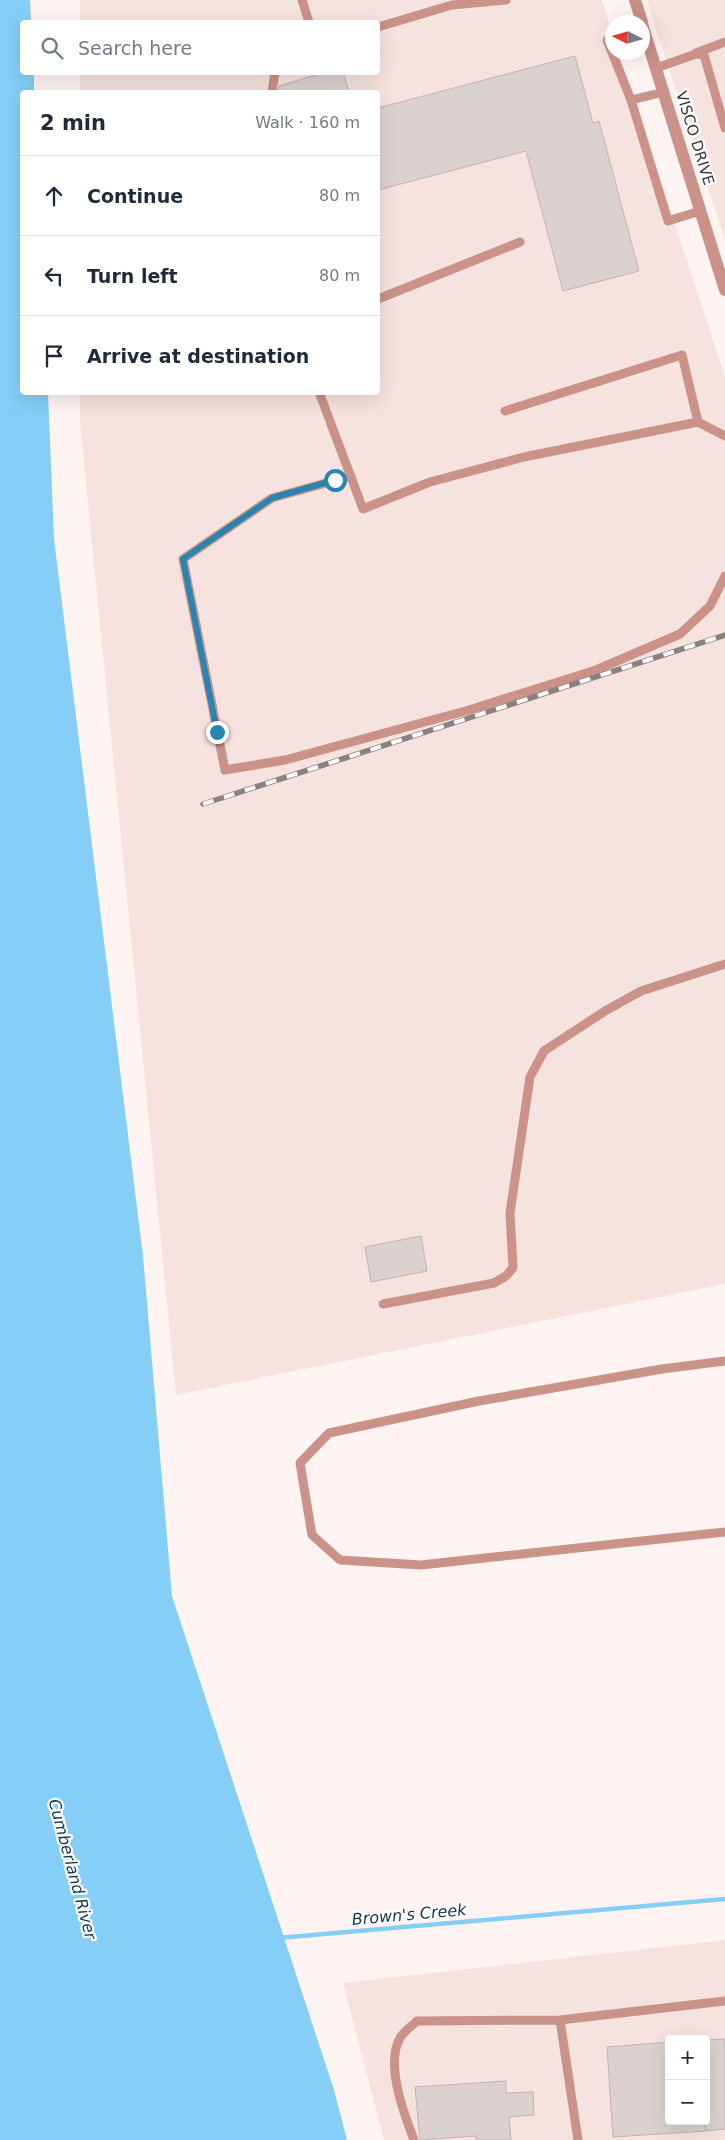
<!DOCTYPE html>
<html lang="en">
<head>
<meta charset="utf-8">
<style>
	body { margin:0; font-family:"DejaVu Sans",sans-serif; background:#f6f6f7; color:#1f2937 }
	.controls { position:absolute; right:15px; bottom:15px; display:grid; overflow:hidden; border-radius:5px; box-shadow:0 5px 20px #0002 }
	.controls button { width:45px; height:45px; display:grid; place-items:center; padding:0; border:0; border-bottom:1px solid #e0e1e3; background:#fff; color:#1f2937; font:25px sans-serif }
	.compass { position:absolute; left:605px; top:15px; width:45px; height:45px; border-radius:50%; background:#fff; box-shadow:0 5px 20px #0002; rotate:275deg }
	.stop { position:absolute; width:15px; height:15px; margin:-11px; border:4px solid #2884b1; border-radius:50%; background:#fff }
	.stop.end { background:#2884b1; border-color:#fff; box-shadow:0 1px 5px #0008 }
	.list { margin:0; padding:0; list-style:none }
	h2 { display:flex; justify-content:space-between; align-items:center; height:65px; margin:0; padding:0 20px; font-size:21px }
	h2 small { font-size:16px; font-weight:400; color:#747a83 }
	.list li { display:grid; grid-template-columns:32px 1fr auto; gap:15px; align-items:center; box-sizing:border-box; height:80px; padding:0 20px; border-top:1px solid #e0e1e3 }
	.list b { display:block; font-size:19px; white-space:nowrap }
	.list em { font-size:16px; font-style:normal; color:#747a83 }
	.icon { flex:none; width:28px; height:28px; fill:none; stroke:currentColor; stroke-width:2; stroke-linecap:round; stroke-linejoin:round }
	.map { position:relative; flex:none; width:725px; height:2140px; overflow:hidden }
	.search { position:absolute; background:#fff; box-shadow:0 5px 20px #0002; left:20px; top:20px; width:360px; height:55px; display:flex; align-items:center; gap:12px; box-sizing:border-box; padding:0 18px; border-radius:5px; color:#747a83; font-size:19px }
	.panel { position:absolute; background:#fff; box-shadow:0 5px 20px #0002; left:20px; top:90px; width:360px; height:305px; border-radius:5px }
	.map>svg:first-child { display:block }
	.built { fill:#f6e3e0; fill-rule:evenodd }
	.water { fill:#85cef8 }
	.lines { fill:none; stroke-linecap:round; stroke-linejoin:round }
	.stream { stroke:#85cef8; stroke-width:4.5 }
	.building { fill:#dbd1cf; stroke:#bfb5b3 }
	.lane { stroke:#ca9288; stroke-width:9 }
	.street { stroke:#ca9288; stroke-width:12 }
	.rail-casing { stroke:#898281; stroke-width:5.5 }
	.rail { stroke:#fff; stroke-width:4; stroke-dasharray:11; stroke-linecap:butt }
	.route { stroke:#2884b1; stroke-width:6 }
	.labels { text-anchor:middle; stroke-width:4.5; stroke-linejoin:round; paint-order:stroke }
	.street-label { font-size:15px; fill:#363231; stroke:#fff }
	.water-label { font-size:16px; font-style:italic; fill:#153547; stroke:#fff }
</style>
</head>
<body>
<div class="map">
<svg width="725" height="2140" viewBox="0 0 725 2140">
	<rect width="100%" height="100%" fill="#fff4f2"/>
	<path class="built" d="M80,0H602L612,32V52L619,53L725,377V1284L176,1395L80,422V393L378,392V92H80V73L378,72V22H80Z
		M647,0H725V240L650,11Z
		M725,1940V2140H384L343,1983ZM669,2039H706V2121H669Z"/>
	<path class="water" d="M0,0H30L31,22H22V72L34,73V92H22V392L48,393L54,539L143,1256L172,1596L334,2090L347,2140H0Z"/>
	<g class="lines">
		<path class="stream" d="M278,1938L725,1899"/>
	</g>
	<path class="building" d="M575,56L593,123L599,121L639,271L563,291L526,151L378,190V108Z
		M325,72H343L349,92H278L279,86Z
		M421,1236L427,1271L371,1282L365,1247Z
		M725,2039V2129L706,2131V2040Z
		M669,2042V2121H704L705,2131L613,2137L607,2047Z
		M506,2081V2093L533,2092L534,2115L509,2117L511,2140H476V2136L420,2140L415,2087Z"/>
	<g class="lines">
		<path class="lane" d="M302,0L309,22
			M378,27L452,5L506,0
			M607,40L631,100L668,221L700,211
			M696,53L725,42
			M656,68L696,54L704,55L725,128
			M272,92L275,72
			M631,100L664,92
			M378,299L520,242
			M319,392L363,509L430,482L524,457L698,422L725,436
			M505,411L682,355L698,422
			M351,476L272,498L183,559L225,770L285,760L469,710L596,670L680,634L710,606L725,576
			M383,1304L494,1283L506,1276L513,1268L510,1213L530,1077L544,1051L605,1011L641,991L725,964
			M725,1361L662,1369L479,1401L329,1433L300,1463L312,1535L340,1560L421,1565L725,1532
			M414,2140C404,2114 385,2064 400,2038C404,2031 412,2026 417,2021L560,2020
			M578,2140L560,2020L725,2001"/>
		<path class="street" d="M635,0L642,22
			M642,24L725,290"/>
		<g class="rail-casing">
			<path id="rail" d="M203,804L725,635"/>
		</g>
		<use href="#rail" class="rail"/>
	</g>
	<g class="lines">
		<path class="route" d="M217,732L183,559L272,498L335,480"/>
	</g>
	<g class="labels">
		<g class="street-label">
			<text transform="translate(695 138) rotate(73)" y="5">VISCO DRIVE</text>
		</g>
		<g class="water-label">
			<text transform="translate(73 1869) rotate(75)" y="6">Cumberland River</text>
			<text transform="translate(409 1914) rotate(-5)" y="6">Brown's Creek</text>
		</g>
	</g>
</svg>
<div class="controls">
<button>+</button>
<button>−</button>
</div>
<svg class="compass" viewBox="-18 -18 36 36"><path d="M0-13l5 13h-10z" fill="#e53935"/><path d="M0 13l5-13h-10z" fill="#747a83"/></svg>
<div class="stop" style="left:335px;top:480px"></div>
<div class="stop end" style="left:217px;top:732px"></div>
<div class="search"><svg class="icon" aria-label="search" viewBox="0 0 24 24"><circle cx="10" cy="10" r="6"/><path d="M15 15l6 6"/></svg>Search here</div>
<section class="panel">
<h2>2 min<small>Walk · 160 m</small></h2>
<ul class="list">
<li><svg class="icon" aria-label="ahead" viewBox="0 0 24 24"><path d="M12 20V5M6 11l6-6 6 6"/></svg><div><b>Continue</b></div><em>80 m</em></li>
<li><svg class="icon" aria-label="left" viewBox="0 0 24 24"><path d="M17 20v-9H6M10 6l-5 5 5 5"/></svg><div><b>Turn left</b></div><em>80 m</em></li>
<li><svg class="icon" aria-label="arrive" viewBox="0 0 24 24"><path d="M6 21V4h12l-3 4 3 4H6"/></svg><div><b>Arrive at destination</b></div></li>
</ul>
</section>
</div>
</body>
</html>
